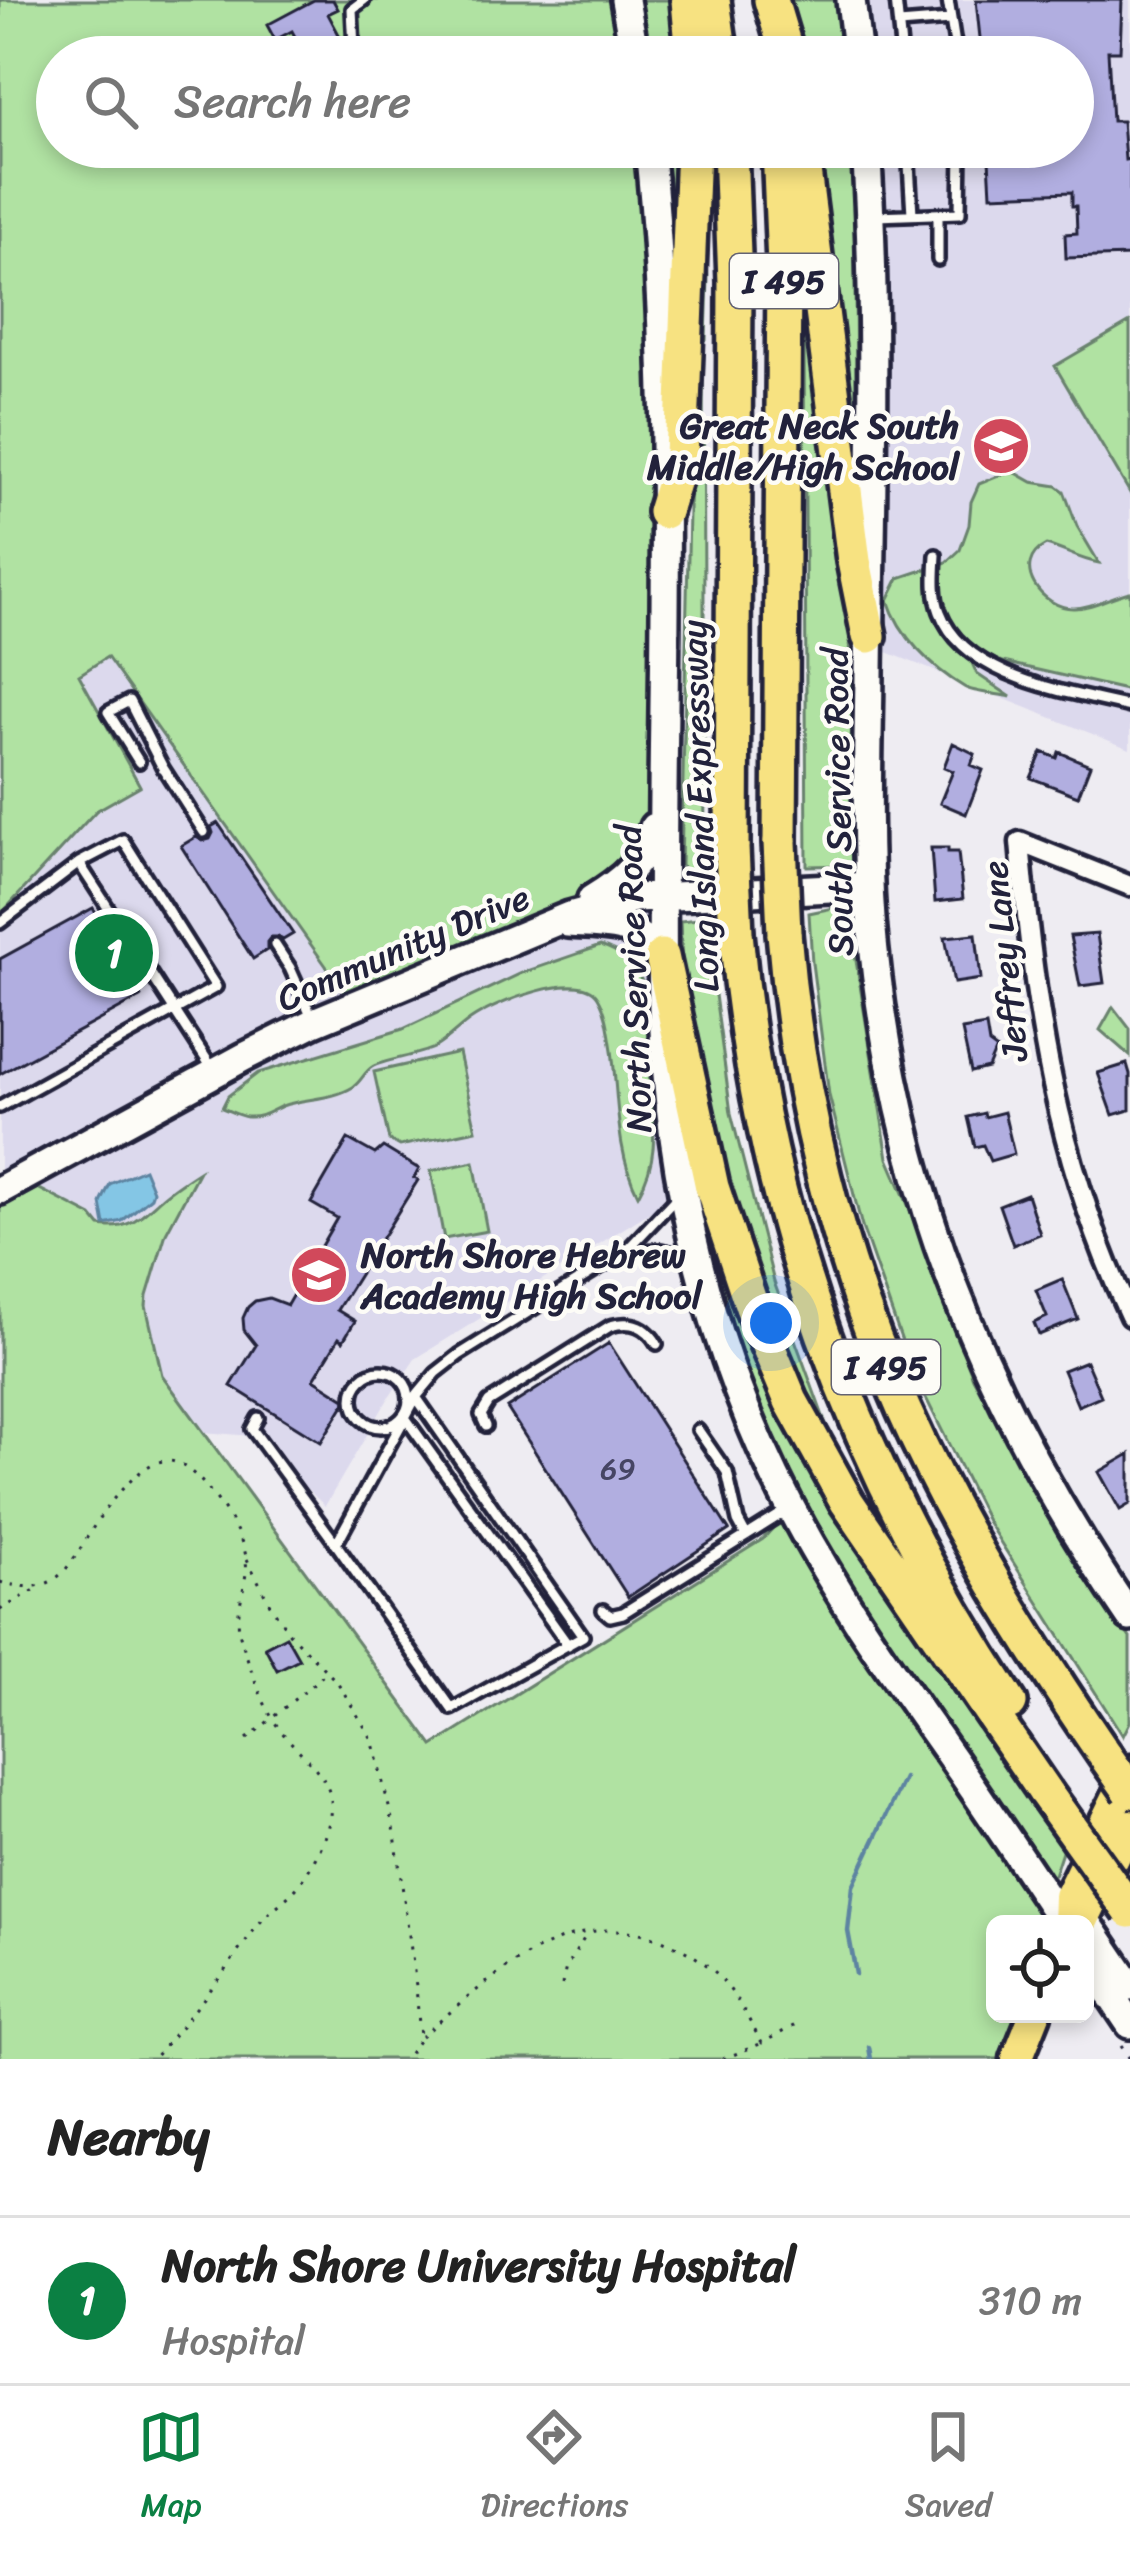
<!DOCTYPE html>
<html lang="en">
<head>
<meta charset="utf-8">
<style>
	body { margin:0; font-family:Sriracha,sans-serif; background:#f2f2f2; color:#222 }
	.controls { position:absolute; right:36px; bottom:36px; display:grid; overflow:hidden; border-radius:18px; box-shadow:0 6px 18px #0003 }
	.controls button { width:108px; height:108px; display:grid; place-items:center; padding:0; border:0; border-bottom:3px solid #e0e0e0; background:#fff; color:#222; font:60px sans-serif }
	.you { position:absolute; left:771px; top:1323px; width:42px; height:42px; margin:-30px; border:9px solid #fff; border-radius:50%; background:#1a73e8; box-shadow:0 0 0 18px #1a73e833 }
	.badge { display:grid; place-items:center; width:78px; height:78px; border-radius:50%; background:#0b8043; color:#fff; font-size:39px; font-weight:700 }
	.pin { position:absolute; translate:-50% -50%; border:6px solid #fff; box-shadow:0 3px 12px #0006 }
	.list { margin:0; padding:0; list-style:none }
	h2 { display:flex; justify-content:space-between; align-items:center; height:156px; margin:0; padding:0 48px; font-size:51px }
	h2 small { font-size:39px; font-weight:400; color:#767676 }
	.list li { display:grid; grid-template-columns:78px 1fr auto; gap:36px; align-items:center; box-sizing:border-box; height:168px; padding:0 48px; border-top:3px solid #e0e0e0 }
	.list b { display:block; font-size:45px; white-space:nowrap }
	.list p { margin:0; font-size:39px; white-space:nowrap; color:#767676 }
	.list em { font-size:39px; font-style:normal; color:#767676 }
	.icon { flex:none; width:66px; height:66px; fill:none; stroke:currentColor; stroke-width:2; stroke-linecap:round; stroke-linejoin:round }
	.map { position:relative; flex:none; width:1130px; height:2059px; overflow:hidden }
	.search { position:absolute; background:#fff; box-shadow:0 6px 18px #0003; left:36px; right:36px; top:36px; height:132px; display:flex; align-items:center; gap:30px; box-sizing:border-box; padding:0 42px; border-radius:66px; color:#767676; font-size:45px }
	.sheet { height:324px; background:#fff }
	nav { display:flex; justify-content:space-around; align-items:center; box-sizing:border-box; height:168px; border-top:3px solid #e0e0e0; background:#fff; font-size:33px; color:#767676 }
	nav a { display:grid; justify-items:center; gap:6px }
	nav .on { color:#0b8043 }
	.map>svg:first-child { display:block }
	.built { fill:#dcd9ed }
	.green { fill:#b0e2a2; stroke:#69826e; stroke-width:3 }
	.water { fill:#84c6e5; stroke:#5d84a1; stroke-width:3 }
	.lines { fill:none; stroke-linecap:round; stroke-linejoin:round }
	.stream { stroke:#5d84a1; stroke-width:4.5 }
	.building { fill:#b1aee0; stroke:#22223b; stroke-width:3 }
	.lane-casing { stroke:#22223b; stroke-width:18 }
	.street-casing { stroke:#22223b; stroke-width:27 }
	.secondary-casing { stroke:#22223b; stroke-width:36 }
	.primary-casing { stroke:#22223b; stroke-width:39 }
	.highway-casing { stroke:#22223b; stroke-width:42 }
	.path { stroke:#22223b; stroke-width:3; stroke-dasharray:3 9; stroke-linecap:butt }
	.lane { stroke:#fdfcf7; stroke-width:9 }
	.street { stroke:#fdfcf7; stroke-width:18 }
	.secondary { stroke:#fdfcf7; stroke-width:27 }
	.primary { stroke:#f7e281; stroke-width:30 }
	.highway { stroke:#f7e281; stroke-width:33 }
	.highway-bridge-casing { stroke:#22223b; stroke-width:42; stroke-linecap:butt }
	.highway-bridge { stroke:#f7e281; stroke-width:33 }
	.labels { text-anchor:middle; stroke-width:9; stroke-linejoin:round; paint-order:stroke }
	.number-label { font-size:30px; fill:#464564 }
	.shield { fill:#fdfcf7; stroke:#646373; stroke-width:3 }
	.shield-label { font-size:33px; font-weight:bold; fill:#22223b }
	.poi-label { font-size:36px; font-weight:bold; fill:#22223b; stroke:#fdfcf7; text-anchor:end }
	.street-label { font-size:36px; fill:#22223b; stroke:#fdfcf7 }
</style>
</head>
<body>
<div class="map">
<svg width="1130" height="2059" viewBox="0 0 1130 2059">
	<rect width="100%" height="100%" fill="#eeecf2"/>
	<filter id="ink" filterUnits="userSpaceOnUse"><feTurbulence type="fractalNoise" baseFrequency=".00833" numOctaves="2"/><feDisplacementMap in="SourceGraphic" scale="24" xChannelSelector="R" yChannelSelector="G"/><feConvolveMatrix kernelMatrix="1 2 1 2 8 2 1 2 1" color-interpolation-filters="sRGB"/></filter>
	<g filter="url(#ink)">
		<path class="built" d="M853,0H1130V749L872,646L868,147H1073V57H860Z
			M107,657L353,1004L662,895L682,1192L415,1359L388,1399L325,1506L252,1436L203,1432L20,1180L0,1190V865L79,674Z"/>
		<path class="green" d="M0,0H625L635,57H57V147H649L662,895L353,1004L107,657L79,675L140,786L96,811L0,915Z
			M633,0H672L677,57H643Z
			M791,0H837L842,57H801Z
			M658,147H680L678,247L668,270Z
			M810,147H850L854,194L857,482Z
			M704,217L708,277L706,340L703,343L705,871L686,870L681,865L692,379Z
			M812,322L835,492L850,639L856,857L853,865L807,866L804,339Z
			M1130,322V493L1055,366Z
			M1008,472L1016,473L1032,482L1057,486L1064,491L1077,526L1099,563C1080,560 1065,550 1046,545C1009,564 1042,609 1074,608C1093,608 1111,596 1130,592V691L999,661L985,654L971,661L977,674L1011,697C999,694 973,693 964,687C932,668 899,636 888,600L899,578L947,562L960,550L969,525L971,502L979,484Z
			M847,905L888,1158L917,1226L973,1378L1063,1539L1130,1638V1722L1123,1736L987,1521L912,1370L862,1227L829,1095L812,963L809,913Z
			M708,918L710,958L731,1113L774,1282L824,1419L865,1515L756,1306L685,1027L680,921Z
			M600,946C659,964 647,1017 649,1065C650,1114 664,1150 638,1195C616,1153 618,1097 612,1050C609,1032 607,1012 598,997C580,968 492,1004 470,1020C457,1029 448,1040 434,1048C417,1056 383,1060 372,1067C365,1071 361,1082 353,1087C332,1100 305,1098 282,1106C270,1111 262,1118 247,1117C239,1116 230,1111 222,1108L228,1096L258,1073L403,1029L522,973Z
			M1113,1007L1130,1029V1056L1100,1030Z
			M459,1053L476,1130L400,1146L389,1140L374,1072Z
			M474,1162L487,1231L444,1239L431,1171Z
			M199,1171L166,1233L147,1296L146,1306L162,1375L433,1746L763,1539L791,1508L1064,1924H995V2014H1035L1017,2059H0V1190L20,1179L92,1216L100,1226C128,1231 140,1217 159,1200C171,1189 185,1180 199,1171Z
			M704,1226L744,1340L785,1426L848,1532L1019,1778L1036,1810L1063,1848L1054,1875L1048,1879L869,1617L797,1494L752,1400L700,1242Z"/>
		<path class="water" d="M144,1169L153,1191L151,1197L122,1221L105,1225L101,1203L110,1184Z"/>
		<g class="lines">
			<path class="stream" d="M856,1974L848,1931L853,1886L904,1778
				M869,2047L871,2059"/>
		</g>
		<path class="building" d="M314,0H333L338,9L328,14L344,44L321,57H306L292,31L275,40L267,25Z
			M976,0H1122L1120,51H1108L1112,121H1122L1125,160L1130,159V256L1066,258L1065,234L1077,233L1076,206H1072V192L991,195L989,159L982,160L981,147H1073V57H982Z
			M953,743L975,754L971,765L983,770L966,814L940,803L953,771L944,767Z
			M1042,752L1057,758L1059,752L1090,765L1078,796L1031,778Z
			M218,823L293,934L283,940L278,937H271L267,942V950L253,959L181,846L196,837L203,841L210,839L213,833L211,827Z
			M931,848H948V852H958L963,899L935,902Z
			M93,908L141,997L0,1074V959Z
			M976,934L981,979L954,983L945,937Z
			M1097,934L1104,983L1080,986L1070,936Z
			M986,1026L989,1044L996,1049L988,1068L971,1072L962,1030Z
			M1127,1064L1130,1074V1110L1113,1115L1098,1073Z
			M1004,1112L1014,1154L990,1161L983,1145L975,1147L968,1117L984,1113L985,1117Z
			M348,1139L375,1154L383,1147L419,1169L414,1178L418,1180L337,1310L355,1321L343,1341L339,1338L314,1379L347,1400L321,1442L231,1386L256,1345L244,1330L243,1318L248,1307L255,1301L269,1298L287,1305L337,1218L311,1203Z
			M1027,1194L1040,1234L1013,1245L999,1205Z
			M1062,1279L1078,1319L1039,1335L1034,1323L1047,1317L1036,1290Z
			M609,1343L729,1530L628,1597L507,1408Z
			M1086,1361L1101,1396L1078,1406L1063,1370Z
			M1130,1454V1504L1120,1510L1099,1472Z
			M286,1636L299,1659L277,1670L265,1647Z"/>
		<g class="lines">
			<g class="lane-casing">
				<path id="lane" d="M896,0L902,57
					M948,0L957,57
					M899,24L950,20
					M354,48L352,9L364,0
					M908,147L912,214
					M938,214V260
					M876,216L960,213L961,147
					M936,555C935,574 933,594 940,612C965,679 1070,692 1130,707
					M139,762L108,712L129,701L163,768L204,832
					M79,863L212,1068
					M0,923L79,863L123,840L216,987L0,1107
					M275,945L290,968L312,1017
					M626,1251L661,1250L692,1257
					M353 1399a28 28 0 1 1 56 0a28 28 0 1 1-56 0Z
					M404,1416L568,1645
					M258,1418L252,1429L336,1544L416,1397L436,1373L459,1355L626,1251L677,1197
					M486,1426L481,1415L489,1402L610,1326C631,1320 646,1325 657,1344
					M698,1430L727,1472L738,1521L745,1534
					M336,1544L452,1709L583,1636L416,1397
					M603,1610L610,1616L623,1613L786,1511"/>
			</g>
			<g class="street-casing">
				<path id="street" d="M1130,886L1020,842C1034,1012 1057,1160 1130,1316"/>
			</g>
			<g class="secondary-casing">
				<path id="secondary" d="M625,0L635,57
					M851,0L858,57
					M649,147C679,433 658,722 663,1009C669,1181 710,1353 790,1506C835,1593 891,1671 947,1751C987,1808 1025,1866 1064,1924
					M866,147C878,322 871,498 869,674C868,755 865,837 871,919C892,1181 983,1401 1130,1617
					M592,899C623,880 644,863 654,827
					M568,923C613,926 629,921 662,956
					M0,1190L244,1057L314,1022L569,916L635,898L869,886
					M1072,1900L1130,1986
					M1085,1957L1130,2024"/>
			</g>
			<g class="primary-casing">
				<path id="primary" d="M1068,1924L1069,1896L1130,1771
					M1077,1924L1084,1919L1130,1825
					M1017,2059L1035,2014"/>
			</g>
			<g class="highway-casing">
				<path id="highway" d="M688,0L693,57
					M713,0L721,57
					M771,0L788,57
					M730,147L735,282L732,848
					M779,147L784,265L780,842
					M801,147L854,561L869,636
					M664,512L681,457L693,147
					M736,933C761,1217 854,1466 1010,1703
					M784,933C797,1096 837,1260 904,1410C959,1533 1030,1646 1106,1757
					M662,956L712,1187L752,1307L791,1401L847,1502L1045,1792"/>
			</g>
			<path class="path" d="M247,1559L270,1604L290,1634L338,1683L372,1739L394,1827L416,1986L420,2038L405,2059
				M0,1582C60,1599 68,1566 96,1523C107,1505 122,1488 138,1474C147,1466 157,1460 170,1461C198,1464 244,1532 246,1558C249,1586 232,1611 241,1639C249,1664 259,1694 271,1716C295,1759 347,1774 327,1832C322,1847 311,1867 302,1881C292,1896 275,1906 263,1919C243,1943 227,1969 208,1993C191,2015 173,2035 155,2057
				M0,1610L40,1587
				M247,1739L327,1672
				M562,1985L566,1967L587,1934
				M421,2037C489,1980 567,1902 662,1940C681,1948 702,1959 717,1974C736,1994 748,2019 762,2043L801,2022
				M1121,2046L1130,2059
				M723,2059L760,2044"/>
			<use href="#lane" class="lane"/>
			<use href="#street" class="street"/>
			<use href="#secondary" class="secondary"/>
			<use href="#primary" class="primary"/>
			<use href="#highway" class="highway"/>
			<g class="highway-bridge-casing">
				<path id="highway-bridge" d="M780,842L784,933
					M732,848L736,933
					M1106,1757L1130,1791
					M1045,1792L1130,1911"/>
			</g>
			<use href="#highway-bridge" class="highway-bridge"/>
		</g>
	</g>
	<defs>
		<g id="school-disc" transform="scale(3)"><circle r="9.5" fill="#d1495b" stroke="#fdfcf7"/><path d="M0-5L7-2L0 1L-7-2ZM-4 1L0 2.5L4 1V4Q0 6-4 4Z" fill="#fff"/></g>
	</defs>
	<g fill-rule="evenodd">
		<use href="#school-disc" x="1001" y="446"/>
		<use href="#school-disc" x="319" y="1275"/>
	</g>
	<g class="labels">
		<g class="number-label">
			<text x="618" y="1479">69</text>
		</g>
		<g class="shield">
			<rect x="730" y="254" width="108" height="54" rx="9"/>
			<rect x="832" y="1340" width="108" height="54" rx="9"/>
		</g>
		<g class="shield-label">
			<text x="784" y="293">I 495</text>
			<text x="886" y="1379">I 495</text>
		</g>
		<g class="poi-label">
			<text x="959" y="438">Great Neck South<tspan x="959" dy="41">Middle/High School</tspan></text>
			<text x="361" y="1267" text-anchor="start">North Shore Hebrew<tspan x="361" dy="41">Academy High School</tspan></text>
		</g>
		<g class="street-label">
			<text transform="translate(837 802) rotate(-91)" y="13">South Service Road</text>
			<text transform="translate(699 806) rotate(-92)" y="13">Long Island Expressway</text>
			<text transform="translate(403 947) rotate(-23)" y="13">Community Drive</text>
			<text transform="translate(1004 961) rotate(-96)" y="13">Jeffrey Lane</text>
			<text transform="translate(633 979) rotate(-92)" y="13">North Service Road</text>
		</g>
	</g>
</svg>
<div class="controls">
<button><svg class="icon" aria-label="locate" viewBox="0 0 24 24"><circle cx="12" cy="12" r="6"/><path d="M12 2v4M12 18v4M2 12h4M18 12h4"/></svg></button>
</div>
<div class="you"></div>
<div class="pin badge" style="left:114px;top:953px">1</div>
<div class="search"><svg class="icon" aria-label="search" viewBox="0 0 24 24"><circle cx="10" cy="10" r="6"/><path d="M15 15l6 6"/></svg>Search here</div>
</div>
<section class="sheet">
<h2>Nearby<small></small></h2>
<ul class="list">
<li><span class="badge">1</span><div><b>North Shore University Hospital</b><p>Hospital</p></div><em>310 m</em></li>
</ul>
</section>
<nav>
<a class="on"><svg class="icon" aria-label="map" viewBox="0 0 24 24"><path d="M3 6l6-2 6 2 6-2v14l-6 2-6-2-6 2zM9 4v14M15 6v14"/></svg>Map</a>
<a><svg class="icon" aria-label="directions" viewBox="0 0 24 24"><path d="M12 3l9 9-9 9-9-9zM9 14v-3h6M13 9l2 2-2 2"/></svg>Directions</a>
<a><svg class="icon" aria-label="saved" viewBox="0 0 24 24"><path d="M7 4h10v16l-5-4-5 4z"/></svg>Saved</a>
</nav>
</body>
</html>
